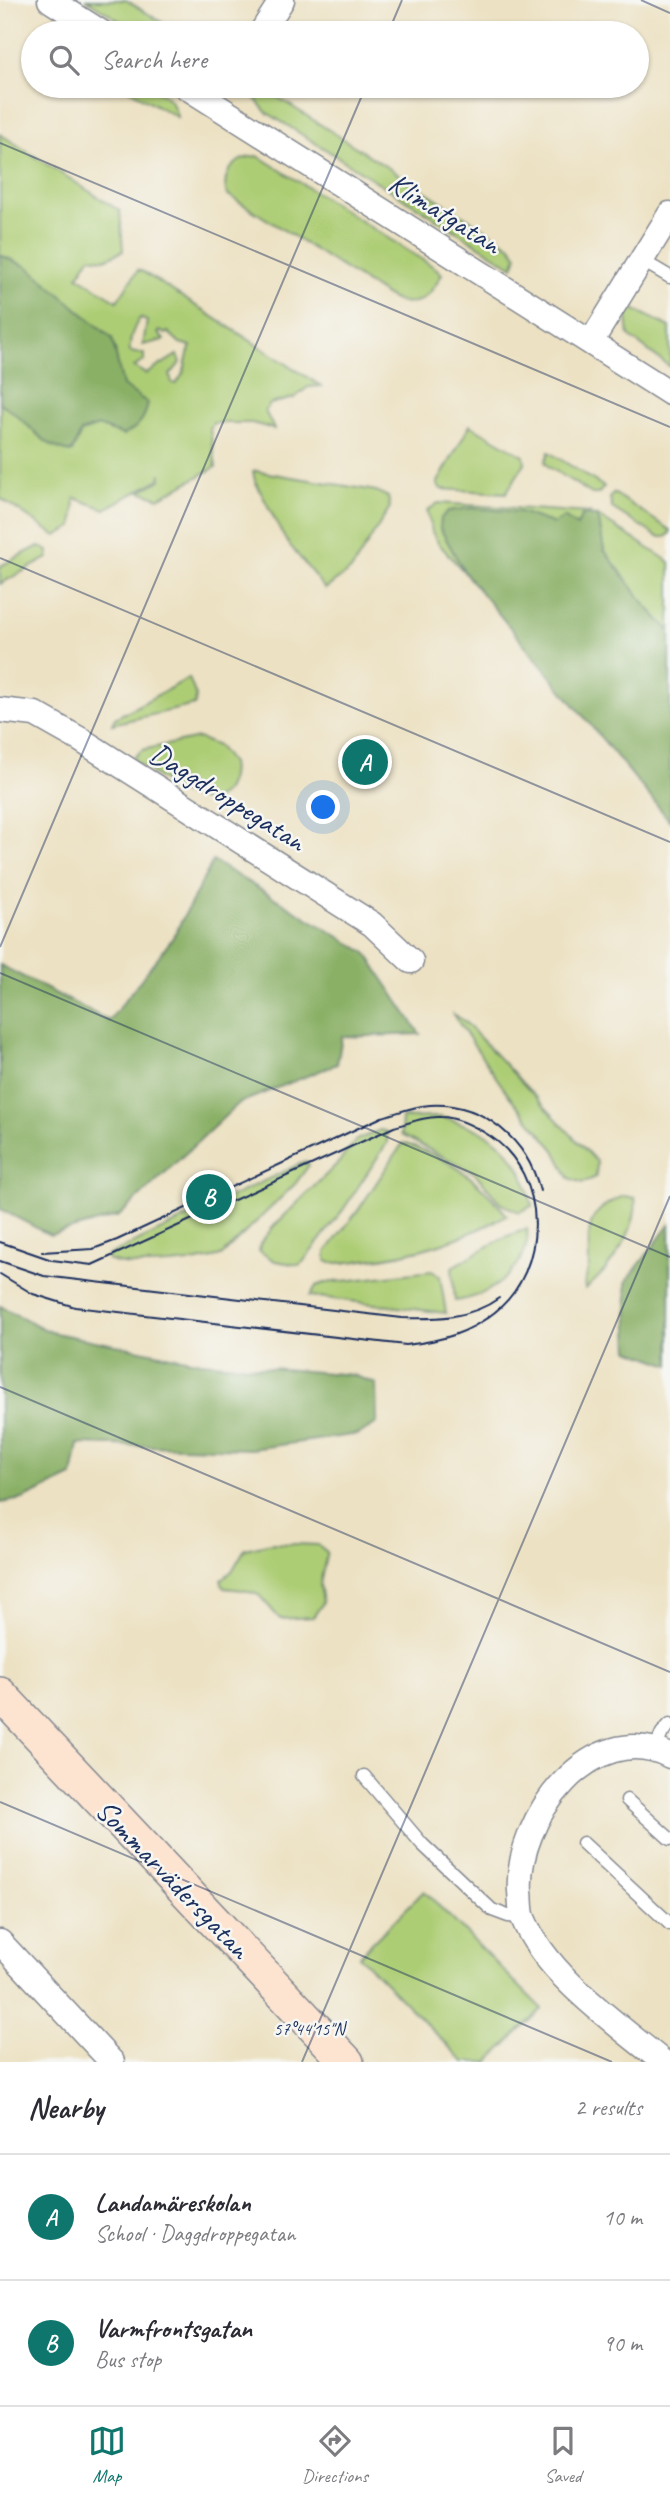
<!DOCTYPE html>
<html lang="en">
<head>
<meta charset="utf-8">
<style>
	body { margin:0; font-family:Caveat,sans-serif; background:#f2f2f3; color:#2b2b33 }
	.you { position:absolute; left:324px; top:808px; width:24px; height:24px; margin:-18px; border:5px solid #fff; border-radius:50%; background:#1a73e8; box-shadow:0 0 0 10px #1a73e833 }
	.badge { display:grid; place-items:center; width:46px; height:46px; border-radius:50%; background:#0f766e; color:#fff; font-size:23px; font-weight:700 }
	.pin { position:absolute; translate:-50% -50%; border:4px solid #fff; box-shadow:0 2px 7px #0006 }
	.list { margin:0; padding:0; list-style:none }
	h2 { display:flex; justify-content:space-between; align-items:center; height:91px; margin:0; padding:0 28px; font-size:30px }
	h2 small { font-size:23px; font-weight:400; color:#7c7c81 }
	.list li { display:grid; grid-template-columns:46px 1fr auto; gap:21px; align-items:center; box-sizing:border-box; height:126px; padding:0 28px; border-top:2px solid #e1e1e2 }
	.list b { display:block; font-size:26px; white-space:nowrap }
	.list p { margin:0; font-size:23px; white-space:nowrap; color:#7c7c81 }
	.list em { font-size:23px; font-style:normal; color:#7c7c81 }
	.icon { flex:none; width:38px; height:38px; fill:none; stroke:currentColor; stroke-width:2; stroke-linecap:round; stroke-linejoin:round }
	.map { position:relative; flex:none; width:670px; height:2062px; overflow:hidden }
	.search { position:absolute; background:#fff; box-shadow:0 2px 5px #0004; left:21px; right:21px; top:21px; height:77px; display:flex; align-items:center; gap:18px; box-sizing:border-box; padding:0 24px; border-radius:38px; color:#7c7c81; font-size:26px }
	.sheet { height:343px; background:#fff }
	nav { display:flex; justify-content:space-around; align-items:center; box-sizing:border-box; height:98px; border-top:2px solid #e1e1e2; background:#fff; font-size:19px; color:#7c7c81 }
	nav a { display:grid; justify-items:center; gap:4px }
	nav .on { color:#0f766e }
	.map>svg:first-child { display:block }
	.green { fill:#adcd75; stroke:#647e6a; stroke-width:2; fill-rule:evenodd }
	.forest { fill:#8ab066; stroke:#527062; stroke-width:2 }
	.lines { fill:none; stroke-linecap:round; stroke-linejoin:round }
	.lane-casing { stroke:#848890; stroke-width:15 }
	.street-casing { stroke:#848890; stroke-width:27 }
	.secondary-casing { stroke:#848890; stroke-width:36 }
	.lane { stroke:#fff; stroke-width:12 }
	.street { stroke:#fff; stroke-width:24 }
	.secondary { stroke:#fde4d1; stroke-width:33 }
	.tram { stroke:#1b2f5e; stroke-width:2 }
	.ticks { fill:none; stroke:#1b2f5e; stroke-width:2; stroke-opacity:0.45 }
	.labels { text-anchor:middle; stroke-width:5; stroke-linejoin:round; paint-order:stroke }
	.street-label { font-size:30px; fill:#1b2f5e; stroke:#f6f6f2 }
	.ticks-label { font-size:18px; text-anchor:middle; fill:#1b2f5e; stroke:#f6f6f2; stroke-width:5; stroke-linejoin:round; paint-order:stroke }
</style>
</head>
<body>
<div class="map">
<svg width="670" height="2062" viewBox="0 0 670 2062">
	<rect width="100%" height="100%" fill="#f6f6f2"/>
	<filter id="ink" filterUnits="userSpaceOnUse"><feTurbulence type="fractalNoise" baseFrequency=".0143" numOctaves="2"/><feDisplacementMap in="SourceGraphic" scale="14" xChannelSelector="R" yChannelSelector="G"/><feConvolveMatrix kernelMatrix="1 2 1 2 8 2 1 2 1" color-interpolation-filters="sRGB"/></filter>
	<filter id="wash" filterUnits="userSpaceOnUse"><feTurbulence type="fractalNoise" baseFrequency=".00686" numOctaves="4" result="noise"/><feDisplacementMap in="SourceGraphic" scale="28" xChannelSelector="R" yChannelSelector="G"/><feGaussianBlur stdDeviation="1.57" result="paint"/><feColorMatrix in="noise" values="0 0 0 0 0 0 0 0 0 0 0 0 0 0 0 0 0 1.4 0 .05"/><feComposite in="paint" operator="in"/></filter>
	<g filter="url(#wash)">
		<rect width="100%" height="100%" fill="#ece1c2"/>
		<path class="green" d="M87,0H126L179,33H139Z
			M122,86C147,86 171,88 177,117Z
			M252,86H264L263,88L511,246L517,256L513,267L266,112L253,96Z
			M0,134L120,211L123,251L105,259L90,257L78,276L117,301L138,270L143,272L321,386L308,387L294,398L270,404L265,411L274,429L252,423H213L210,430L216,467L159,498L140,491L161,480V473L160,479L105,509L75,498L73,527L56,536L0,498V403C27,417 39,448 72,452L81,432L98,426L123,435V386L117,367L115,348L28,267L0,255ZM140,318L147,321L143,345L164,340L158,333L160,331L166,334L168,332L180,343L191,346C183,363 190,366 176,384L172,383L170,375L181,362L177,355L146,374L134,367L144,361V354L130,352C129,340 133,328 140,318Z
			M258,156L437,269L442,274C430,296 419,310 392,299L227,194C220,173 237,156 258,156Z
			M631,308L670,327V367L629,336L627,318Z
			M470,425L524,456L525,463L506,493L441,489L437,484Z
			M549,452L604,487L598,494H592L549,467L545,462Z
			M256,471L376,491L388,497L390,507L352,569L325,589L285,539L255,481L253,472Z
			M614,493L670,530V533L666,537H658L612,508L610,498Z
			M438,503L591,513L582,515L577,526L554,524L520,512L440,528L465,573L438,543L432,532L427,511Z
			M598,516L670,562V631L647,607L604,550Z
			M39,546L48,551V558L0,584V566Z
			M189,678L196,696L195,705L112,724L115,718Z
			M198,738L218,746L231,763C233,773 231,781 226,790C205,820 156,775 135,761L134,757L142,750Z
			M452,1013L465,1022L597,1162L596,1177L583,1183L569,1178L555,1150L509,1096Z
			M440,1117C494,1131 520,1149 532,1206L519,1212L501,1204L475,1173L401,1135L402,1118Z
			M380,1130L387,1132V1143L343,1210L303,1262L299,1265L275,1261L259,1251L260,1244L274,1226L339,1162L356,1140Z
			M403,1143C451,1159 475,1176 507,1215C461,1240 416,1255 363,1260C351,1262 337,1265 326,1261V1252L359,1209Z
			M306,1161L309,1165L295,1184L221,1256C197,1263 130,1270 108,1260L107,1256Z
			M624,1196L635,1198C639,1229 609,1271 585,1289C584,1279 589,1271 589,1262C588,1227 587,1210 624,1196Z
			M527,1229C532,1266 489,1298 455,1301L452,1267L505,1237Z
			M432,1271L440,1276L446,1313L310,1296L316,1286L325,1283Z
			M271,1543L318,1545L327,1552L320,1584L323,1603L313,1617L280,1619L259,1595L244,1590L224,1588L221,1580L232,1571L245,1549Z
			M424,1891L542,2009L488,2062H464L359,1956Z"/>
		<path class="forest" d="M0,255L28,267L112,338L123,386L148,403C145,419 138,428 123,435L98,426L81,432L72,452C40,448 27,418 0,403Z
			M470,508L520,512L554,524L564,517L577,526L582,515L598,516L604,550L647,607L670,631V821L465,573L440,528L441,518L448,511Z
			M213,861L366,953L420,1034L342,1037L337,1064L239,1103L119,1216L50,1235L0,1209V965L109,1021L172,939Z
			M670,1224V1365L629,1350L626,1282Z
			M0,1306L50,1332L201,1362L353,1375L376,1384L377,1423L359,1434L251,1449L78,1444L72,1476L23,1499L0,1503Z"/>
	</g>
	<g filter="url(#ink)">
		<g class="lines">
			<g class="lane-casing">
				<path id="lane" d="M641,260L670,277
					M655,1749L662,1733L670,1724
					M364,1776L422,1844L492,1910L508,1916L522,1917
					M627,1800L670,1839
					M583,1843L670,1924"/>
			</g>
			<g class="street-casing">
				<path id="street" d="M50,0L102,33
					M261,33L282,0
					M185,86L670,393
					M591,342L670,214
					M0,710L35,714L81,740L372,924L411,961
					M0,1942L112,2062
					M663,2062C616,2023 546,1975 523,1918C520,1910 521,1899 520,1891C515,1820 592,1716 670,1756"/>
			</g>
			<g class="secondary-casing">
				<path id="secondary" d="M0,1694L347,2062"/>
			</g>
			<use href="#lane" class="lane"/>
			<use href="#street" class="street"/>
			<use href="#secondary" class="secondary"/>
			<path class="tram" d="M0,1242L52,1260L92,1265L394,1127C409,1123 425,1116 441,1117C458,1117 476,1127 490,1136C549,1175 549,1269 495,1312C468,1334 440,1341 406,1345L75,1307L33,1294L0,1274
				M42,1252L93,1249L117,1240L382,1117C397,1113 414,1106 430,1105C483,1102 528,1140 540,1191
				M0,1261L44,1276L402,1318C436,1319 470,1319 499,1298"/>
		</g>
	</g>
	<path class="ticks" d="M641,0L670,13M388,33L402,0M0,143L670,427M0,558L670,842M0,947L366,86M0,973L670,1257M0,1387L670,1672M0,1802L612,2062M302,2062L670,1196"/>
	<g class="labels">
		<g class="street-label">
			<text transform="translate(445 213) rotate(32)" y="10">Klimatgatan</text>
			<text transform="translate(228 797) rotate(32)" y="10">Daggdroppegatan</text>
			<text transform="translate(173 1879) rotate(46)" y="10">Sommarvädersgatan</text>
		</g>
	</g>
	<g class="ticks-label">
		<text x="309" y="2035">57°44'15"N</text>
	</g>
</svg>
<div class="you"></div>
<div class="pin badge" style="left:365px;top:762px">A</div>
<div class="pin badge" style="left:209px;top:1197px">B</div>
<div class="search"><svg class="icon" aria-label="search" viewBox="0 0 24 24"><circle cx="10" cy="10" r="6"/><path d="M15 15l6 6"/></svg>Search here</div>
</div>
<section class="sheet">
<h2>Nearby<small>2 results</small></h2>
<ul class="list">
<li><span class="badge">A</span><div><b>Landamäreskolan</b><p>School · Daggdroppegatan</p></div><em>10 m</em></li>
<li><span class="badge">B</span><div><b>Varmfrontsgatan</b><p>Bus stop</p></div><em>90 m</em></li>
</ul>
</section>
<nav>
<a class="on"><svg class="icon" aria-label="map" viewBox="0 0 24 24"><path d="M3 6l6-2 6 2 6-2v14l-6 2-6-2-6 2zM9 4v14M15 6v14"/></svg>Map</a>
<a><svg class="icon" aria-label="directions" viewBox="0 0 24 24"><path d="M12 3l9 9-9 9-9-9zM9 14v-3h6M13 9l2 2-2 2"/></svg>Directions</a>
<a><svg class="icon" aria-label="saved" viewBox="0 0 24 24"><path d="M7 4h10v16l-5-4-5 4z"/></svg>Saved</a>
</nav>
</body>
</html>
